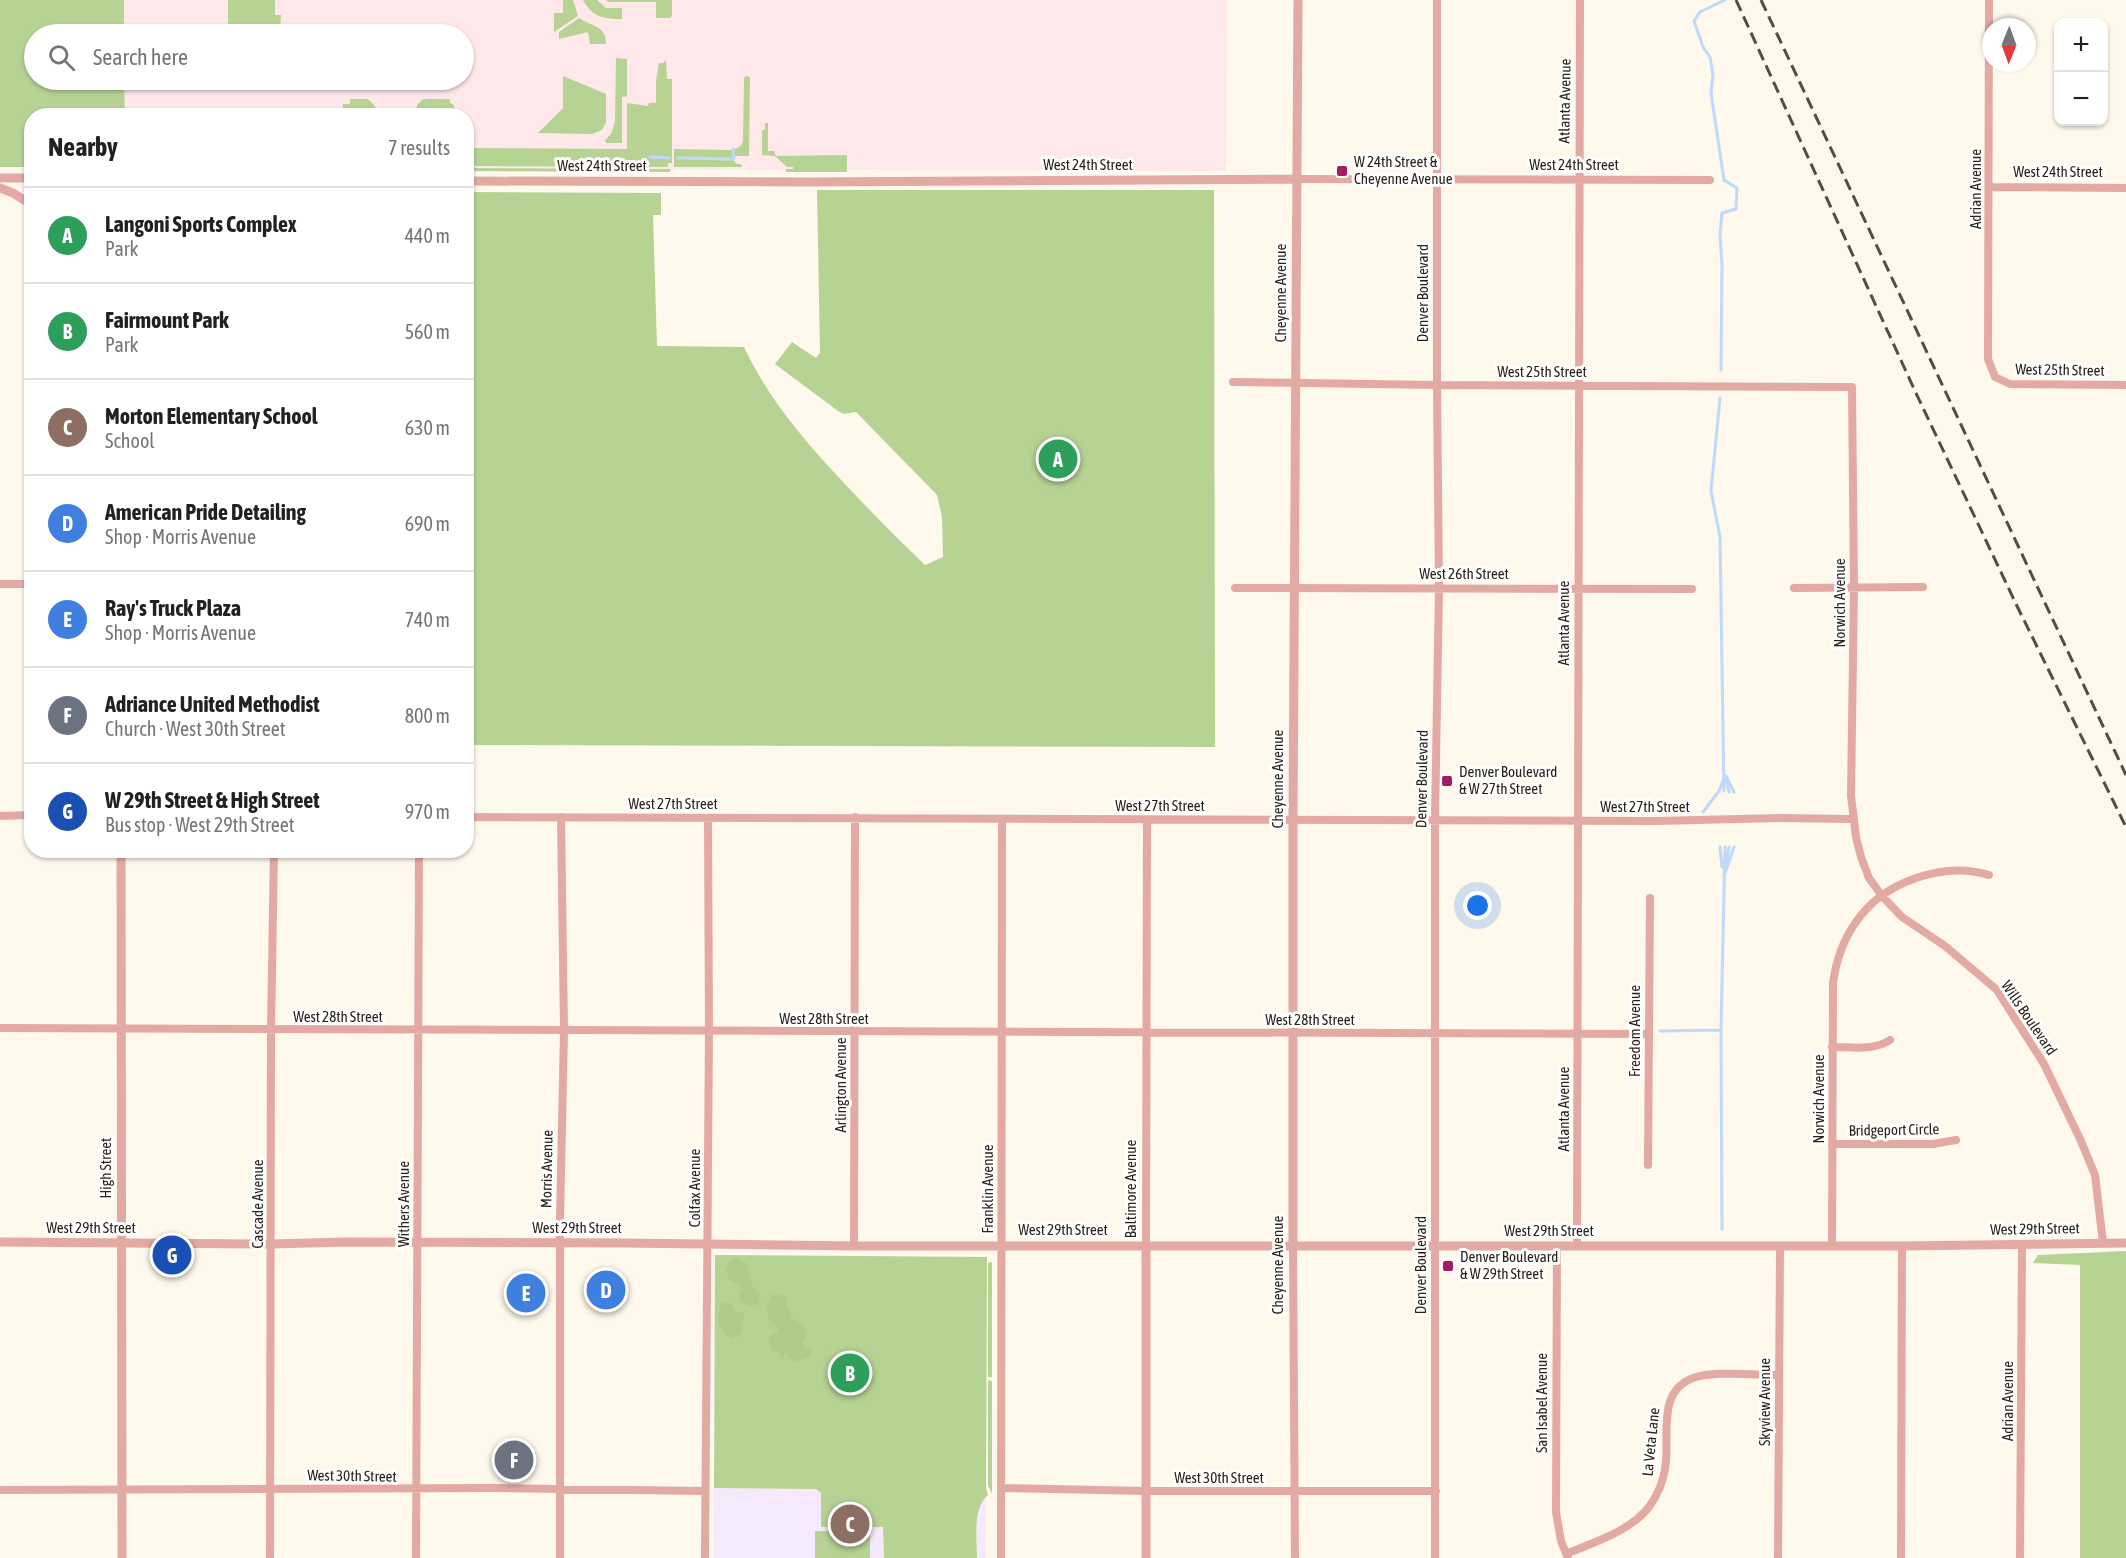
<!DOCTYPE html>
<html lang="en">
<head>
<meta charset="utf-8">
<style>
	body { margin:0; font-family:"Asap Condensed",sans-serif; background:#f6f6f6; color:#202124 }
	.controls { position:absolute; right:18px; top:18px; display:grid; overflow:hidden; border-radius:12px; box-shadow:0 2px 4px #0004 }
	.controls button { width:54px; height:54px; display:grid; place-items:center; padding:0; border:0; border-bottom:2px solid #e0e0e0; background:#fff; color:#202124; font:30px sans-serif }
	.compass { position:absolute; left:1982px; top:18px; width:54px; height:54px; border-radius:50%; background:#fff; box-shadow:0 2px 4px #0004; rotate:181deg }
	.you { position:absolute; left:1478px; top:906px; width:21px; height:21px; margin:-15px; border:4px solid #fff; border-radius:50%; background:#1a73e8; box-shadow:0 0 0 9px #1a73e833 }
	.badge { display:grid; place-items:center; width:39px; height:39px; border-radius:50%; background:#a51a61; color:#fff; font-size:20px; font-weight:700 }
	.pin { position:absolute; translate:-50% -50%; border:3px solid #fff; box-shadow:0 2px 6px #0006 }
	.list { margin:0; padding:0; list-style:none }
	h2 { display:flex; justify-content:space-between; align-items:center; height:78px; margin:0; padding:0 24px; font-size:26px }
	h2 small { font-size:20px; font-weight:400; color:#757577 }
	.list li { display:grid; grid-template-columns:39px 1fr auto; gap:18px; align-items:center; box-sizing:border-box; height:96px; padding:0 24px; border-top:2px solid #e0e0e0 }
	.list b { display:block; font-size:22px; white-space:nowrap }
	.list p { margin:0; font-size:20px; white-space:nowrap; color:#757577 }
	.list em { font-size:20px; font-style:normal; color:#757577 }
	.icon { flex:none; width:33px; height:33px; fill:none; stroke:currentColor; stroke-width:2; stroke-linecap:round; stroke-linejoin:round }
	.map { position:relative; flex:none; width:2126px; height:1558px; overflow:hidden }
	.search { position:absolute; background:#fff; box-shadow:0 2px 4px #0004; left:24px; top:24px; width:450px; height:66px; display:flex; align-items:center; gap:15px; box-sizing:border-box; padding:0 21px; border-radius:33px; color:#757577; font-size:22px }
	.panel { position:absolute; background:#fff; box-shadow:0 2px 4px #0004; left:24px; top:108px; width:450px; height:750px; border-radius:24px }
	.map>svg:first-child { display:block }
	.education { fill:#f6e9fd }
	.medical { fill:#fee8ea }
	.green { fill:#b7d394 }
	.forest { fill:#afcc8c }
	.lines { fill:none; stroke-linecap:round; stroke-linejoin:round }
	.stream { stroke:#bed9fa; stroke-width:3 }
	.minor { stroke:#e3aaa3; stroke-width:8 }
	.tertiary { stroke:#e3aaa3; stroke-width:9 }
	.rail { stroke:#534d43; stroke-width:3; stroke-dasharray:12 6; stroke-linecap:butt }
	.poi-dot { fill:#a51a61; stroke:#fff; stroke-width:2 }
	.labels { text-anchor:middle; stroke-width:6; stroke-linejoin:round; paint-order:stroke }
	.street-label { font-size:15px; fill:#282218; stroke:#fff }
	.poi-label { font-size:15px; fill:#282218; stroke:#fff; text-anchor:start }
</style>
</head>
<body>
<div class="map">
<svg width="2126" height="1558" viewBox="0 0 2126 1558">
	<rect width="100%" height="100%" fill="#fef8ed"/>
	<path class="education" d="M713,1488L986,1490V1558H714Z"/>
	<path class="medical" d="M124,0H1227L1226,171L467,169L466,116L125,115L124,80H464V34H124Z"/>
	<path class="green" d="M0,0H124V34H34V80H124L125,115L32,116L31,167H0Z
		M228,0H275V15H281L280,34H228Z
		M563,0H573L578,16L554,32V13H563Z
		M583,0H597L606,8H622V19C604,19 592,17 583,0Z
		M606,0H672V16L670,18H656V2H608Z
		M579,18C592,27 606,25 606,44H590L588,32L559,39V32Z
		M616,58L627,59V96L622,97V143H606L605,140L611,134L615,122Z
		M666,60L667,79H672V163H668V167L467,166V148L627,149V103L648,106L649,103H656V81L659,63H663Z
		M563,76L606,94V122L602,130L592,134L538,133L563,108Z
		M745,76L750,77L749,156H734V161L737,164H741L742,167H674V149L730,150C737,149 742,147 743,140L744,79Z
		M350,99H368L375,106V115H343V104H350Z
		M423,99H450V103L453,104L457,115H417V105Z
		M765,123H768V151H774L776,156L847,155V172H786V169H793V167H787L775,156L762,155V131L765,129Z
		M467,168L671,169L670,172L467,171Z
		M817,190H1214L1215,747L467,745V192L661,193V215H653L657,346L744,347C769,400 804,440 844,483C870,511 897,538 925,565L943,557L942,517L937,495L856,412L844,414L838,411L775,364L792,342L816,358L820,353Z
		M2126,1251V1558H2080V1265L2033,1263L2038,1255Z
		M715,1255L987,1257L986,1488L988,1495C972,1508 977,1539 977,1558H884L883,1527H821V1493L816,1489L714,1488Z
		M992,1262V1377H988V1263Z
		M988,1380L992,1381V1494L988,1485Z
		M815,1531L870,1532V1558H815Z"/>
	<path class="forest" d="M735,1258L747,1263C747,1271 752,1276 751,1284L760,1294L759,1304L748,1307L739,1298L740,1293L744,1291L740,1284L731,1282L725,1270L730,1260Z
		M779,1294L787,1297L786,1308L790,1310L792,1319L796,1320L807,1331L805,1338L801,1341L805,1347L811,1350L809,1357L794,1362L785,1353L782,1360L778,1350L772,1351L768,1336L778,1331L777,1326L769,1320L767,1306L771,1295Z
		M721,1302L732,1304L736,1313L744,1312V1320L740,1324L743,1331L741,1334L731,1339C715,1322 717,1325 721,1302Z"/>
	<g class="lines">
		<path class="stream" d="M650,157L669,158
			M678,158L734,159L733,149
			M1721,370L1722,265L1720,235L1722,213L1736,209L1737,188L1724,180L1711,93L1713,75L1710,57L1703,47L1694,21L1700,12L1725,0
			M1720,398L1711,491L1720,537L1724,791
			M1726,776L1734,792
			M1726,779L1729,792
			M1703,812L1719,791L1724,778
			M1720,847L1722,867
			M1726,864L1729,847
			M1725,873L1734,847
			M1660,1031L1721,1030
			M1722,1229L1721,1030L1725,847"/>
		<path class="minor" d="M1989,0L1988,359L1995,377L2010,384L2126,385
			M1297,179L1710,180
			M1990,187L2126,188
			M1233,382L1437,385L1852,387L1854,587L1851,796L1856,837L1861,857L1869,878L1882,896L1902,917L1945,946L1997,990L2044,1064L2081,1141L2095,1175L2103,1243
			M0,584H32
			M1235,588L1692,589
			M1794,588L1923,587
			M0,816L32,815
			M466,817L1656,821L1779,818L1852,819
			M0,1028L1649,1034
			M1832,1047C1851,1047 1874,1051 1890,1040
			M1832,1144H1933L1956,1140
			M1648,1165L1650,898
			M854,1246L855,817
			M1146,1246L1147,820
			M1293,1246L1295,1558
			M1557,1246L1556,1512L1561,1541L1568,1558
			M1577,1246L1580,0
			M1832,1246L1833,983C1836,961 1843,940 1856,922C1883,882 1943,861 1989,875
			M1002,1488L1147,1491H1436
			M0,1490L492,1488L705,1491
			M1566,1554C1594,1542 1629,1532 1649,1507C1657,1496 1663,1482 1665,1469C1671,1438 1654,1390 1696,1377C1716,1371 1756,1375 1778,1375
			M270,1558L271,1030L274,850
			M416,1558L419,850
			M560,1558V1219L564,1031L561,817
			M705,1558L709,1031L708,818
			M1001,1558L1002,819
			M1435,1558V820L1439,588L1437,385V0
			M1778,1558L1780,1247
			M1901,1558L1902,1246
			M2020,1558L2022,1244"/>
		<path class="tertiary" d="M0,178H32
			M466,181L807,182L1297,179
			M0,188L13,193L32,205
			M121,850L122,1558
			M0,1242L272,1244L345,1242L623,1243L854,1246H1902L2126,1243
			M1146,1246V1558
			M1293,1246V820L1298,0"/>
		<path class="rail" d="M1736,0L1915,391L2017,606L2126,827
			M1761,0L2126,775"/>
	</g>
	<g class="poi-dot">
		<rect x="1336" y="165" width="12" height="12" rx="3"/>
		<rect x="1441" y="775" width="12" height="12" rx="3"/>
		<rect x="1442" y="1260" width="12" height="12" rx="3"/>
	</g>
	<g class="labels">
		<g class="street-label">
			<text transform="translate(1565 101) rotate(-89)" y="5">Atlanta Avenue</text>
			<text x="1088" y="170">West 24th Street</text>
			<text x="1574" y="170">West 24th Street</text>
			<text x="602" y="171">West 24th Street</text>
			<text x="2058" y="177">West 24th Street</text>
			<text transform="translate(1976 189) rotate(-90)" y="5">Adrian Avenue</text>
			<text transform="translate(1281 293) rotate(-90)" y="5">Cheyenne Avenue</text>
			<text transform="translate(1423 293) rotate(-90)" y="5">Denver Boulevard</text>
			<text transform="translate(2060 370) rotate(1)" y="5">West 25th Street</text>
			<text x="1542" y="377">West 25th Street</text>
			<text x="1464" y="579">West 26th Street</text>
			<text transform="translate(1840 603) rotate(-90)" y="5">Norwich Avenue</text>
			<text transform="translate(1564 623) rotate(-90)" y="5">Atlanta Avenue</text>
			<text transform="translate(1278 779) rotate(-90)" y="5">Cheyenne Avenue</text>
			<text transform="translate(1422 779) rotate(-89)" y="5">Denver Boulevard</text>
			<text x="673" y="809">West 27th Street</text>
			<text x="1160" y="811">West 27th Street</text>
			<text x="1645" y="812">West 27th Street</text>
			<text x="338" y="1022">West 28th Street</text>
			<text transform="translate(2029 1018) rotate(56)" y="5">Wills Boulevard</text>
			<text x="824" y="1024">West 28th Street</text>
			<text x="1310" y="1025">West 28th Street</text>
			<text transform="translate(1635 1031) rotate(-90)" y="5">Freedom Avenue</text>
			<text transform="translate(841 1085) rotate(-90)" y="5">Arlington Avenue</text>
			<text transform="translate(1819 1099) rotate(-90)" y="5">Norwich Avenue</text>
			<text transform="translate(1564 1109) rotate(-90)" y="5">Atlanta Avenue</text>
			<text transform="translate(1894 1130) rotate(-1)" y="5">Bridgeport Circle</text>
			<text transform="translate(106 1168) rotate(-90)" y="5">High Street</text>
			<text transform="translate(547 1169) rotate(-89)" y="5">Morris Avenue</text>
			<text transform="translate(695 1188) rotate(-90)" y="5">Colfax Avenue</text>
			<text transform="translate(988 1189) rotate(-90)" y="5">Franklin Avenue</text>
			<text transform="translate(1131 1189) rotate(-90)" y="5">Baltimore Avenue</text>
			<text transform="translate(258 1204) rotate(-90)" y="5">Cascade Avenue</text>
			<text transform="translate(404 1204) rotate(-90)" y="5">Withers Avenue</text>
			<text x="91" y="1233">West 29th Street</text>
			<text x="577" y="1233">West 29th Street</text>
			<text transform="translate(2035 1229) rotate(-1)" y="5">West 29th Street</text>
			<text x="1063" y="1235">West 29th Street</text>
			<text x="1549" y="1236">West 29th Street</text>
			<text transform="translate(1278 1265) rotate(-90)" y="5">Cheyenne Avenue</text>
			<text transform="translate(1421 1265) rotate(-90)" y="5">Denver Boulevard</text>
			<text transform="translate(2008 1401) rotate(-90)" y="5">Adrian Avenue</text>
			<text transform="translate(1765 1402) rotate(-90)" y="5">Skyview Avenue</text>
			<text transform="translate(1542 1403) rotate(-90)" y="5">San Isabel Avenue</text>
			<text transform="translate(1651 1442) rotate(-84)" y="5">La Veta Lane</text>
			<text transform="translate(352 1476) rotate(1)" y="5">West 30th Street</text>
			<text x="1219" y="1483">West 30th Street</text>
		</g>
		<g class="poi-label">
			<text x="1354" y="167">W 24th Street &amp;<tspan x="1354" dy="17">Cheyenne Avenue</tspan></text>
			<text x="1459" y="777">Denver Boulevard<tspan x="1459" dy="17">&amp; W 27th Street</tspan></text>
			<text x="1460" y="1262">Denver Boulevard<tspan x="1460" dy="17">&amp; W 29th Street</tspan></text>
		</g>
	</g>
</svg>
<div class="controls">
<button>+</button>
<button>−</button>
</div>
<svg class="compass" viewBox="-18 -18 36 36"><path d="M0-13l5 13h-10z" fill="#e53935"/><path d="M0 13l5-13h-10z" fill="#757577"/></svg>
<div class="you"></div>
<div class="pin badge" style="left:1058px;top:459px;background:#2e9e5b">A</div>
<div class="pin badge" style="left:850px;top:1373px;background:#2e9e5b">B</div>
<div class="pin badge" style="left:850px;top:1524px;background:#8d6e63">C</div>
<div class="pin badge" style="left:606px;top:1290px;background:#3f7fe0">D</div>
<div class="pin badge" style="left:526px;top:1293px;background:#3f7fe0">E</div>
<div class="pin badge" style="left:514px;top:1460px;background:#6b7280">F</div>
<div class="pin badge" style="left:172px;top:1255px;background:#1a4fb4">G</div>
<div class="search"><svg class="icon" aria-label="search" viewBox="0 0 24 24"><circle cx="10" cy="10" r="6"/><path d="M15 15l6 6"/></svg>Search here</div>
<section class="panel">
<h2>Nearby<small>7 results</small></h2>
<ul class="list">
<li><span class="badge" style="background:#2e9e5b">A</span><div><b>Langoni Sports Complex</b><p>Park</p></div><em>440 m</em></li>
<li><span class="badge" style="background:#2e9e5b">B</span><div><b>Fairmount Park</b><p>Park</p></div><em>560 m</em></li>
<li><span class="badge" style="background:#8d6e63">C</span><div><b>Morton Elementary School</b><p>School</p></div><em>630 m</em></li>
<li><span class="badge" style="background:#3f7fe0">D</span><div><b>American Pride Detailing</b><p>Shop · Morris Avenue</p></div><em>690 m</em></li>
<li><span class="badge" style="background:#3f7fe0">E</span><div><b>Ray's Truck Plaza</b><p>Shop · Morris Avenue</p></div><em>740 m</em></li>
<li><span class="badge" style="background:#6b7280">F</span><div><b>Adriance United Methodist</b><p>Church · West 30th Street</p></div><em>800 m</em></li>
<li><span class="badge" style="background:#1a4fb4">G</span><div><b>W 29th Street &amp; High Street</b><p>Bus stop · West 29th Street</p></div><em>970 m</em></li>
</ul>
</section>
</div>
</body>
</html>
